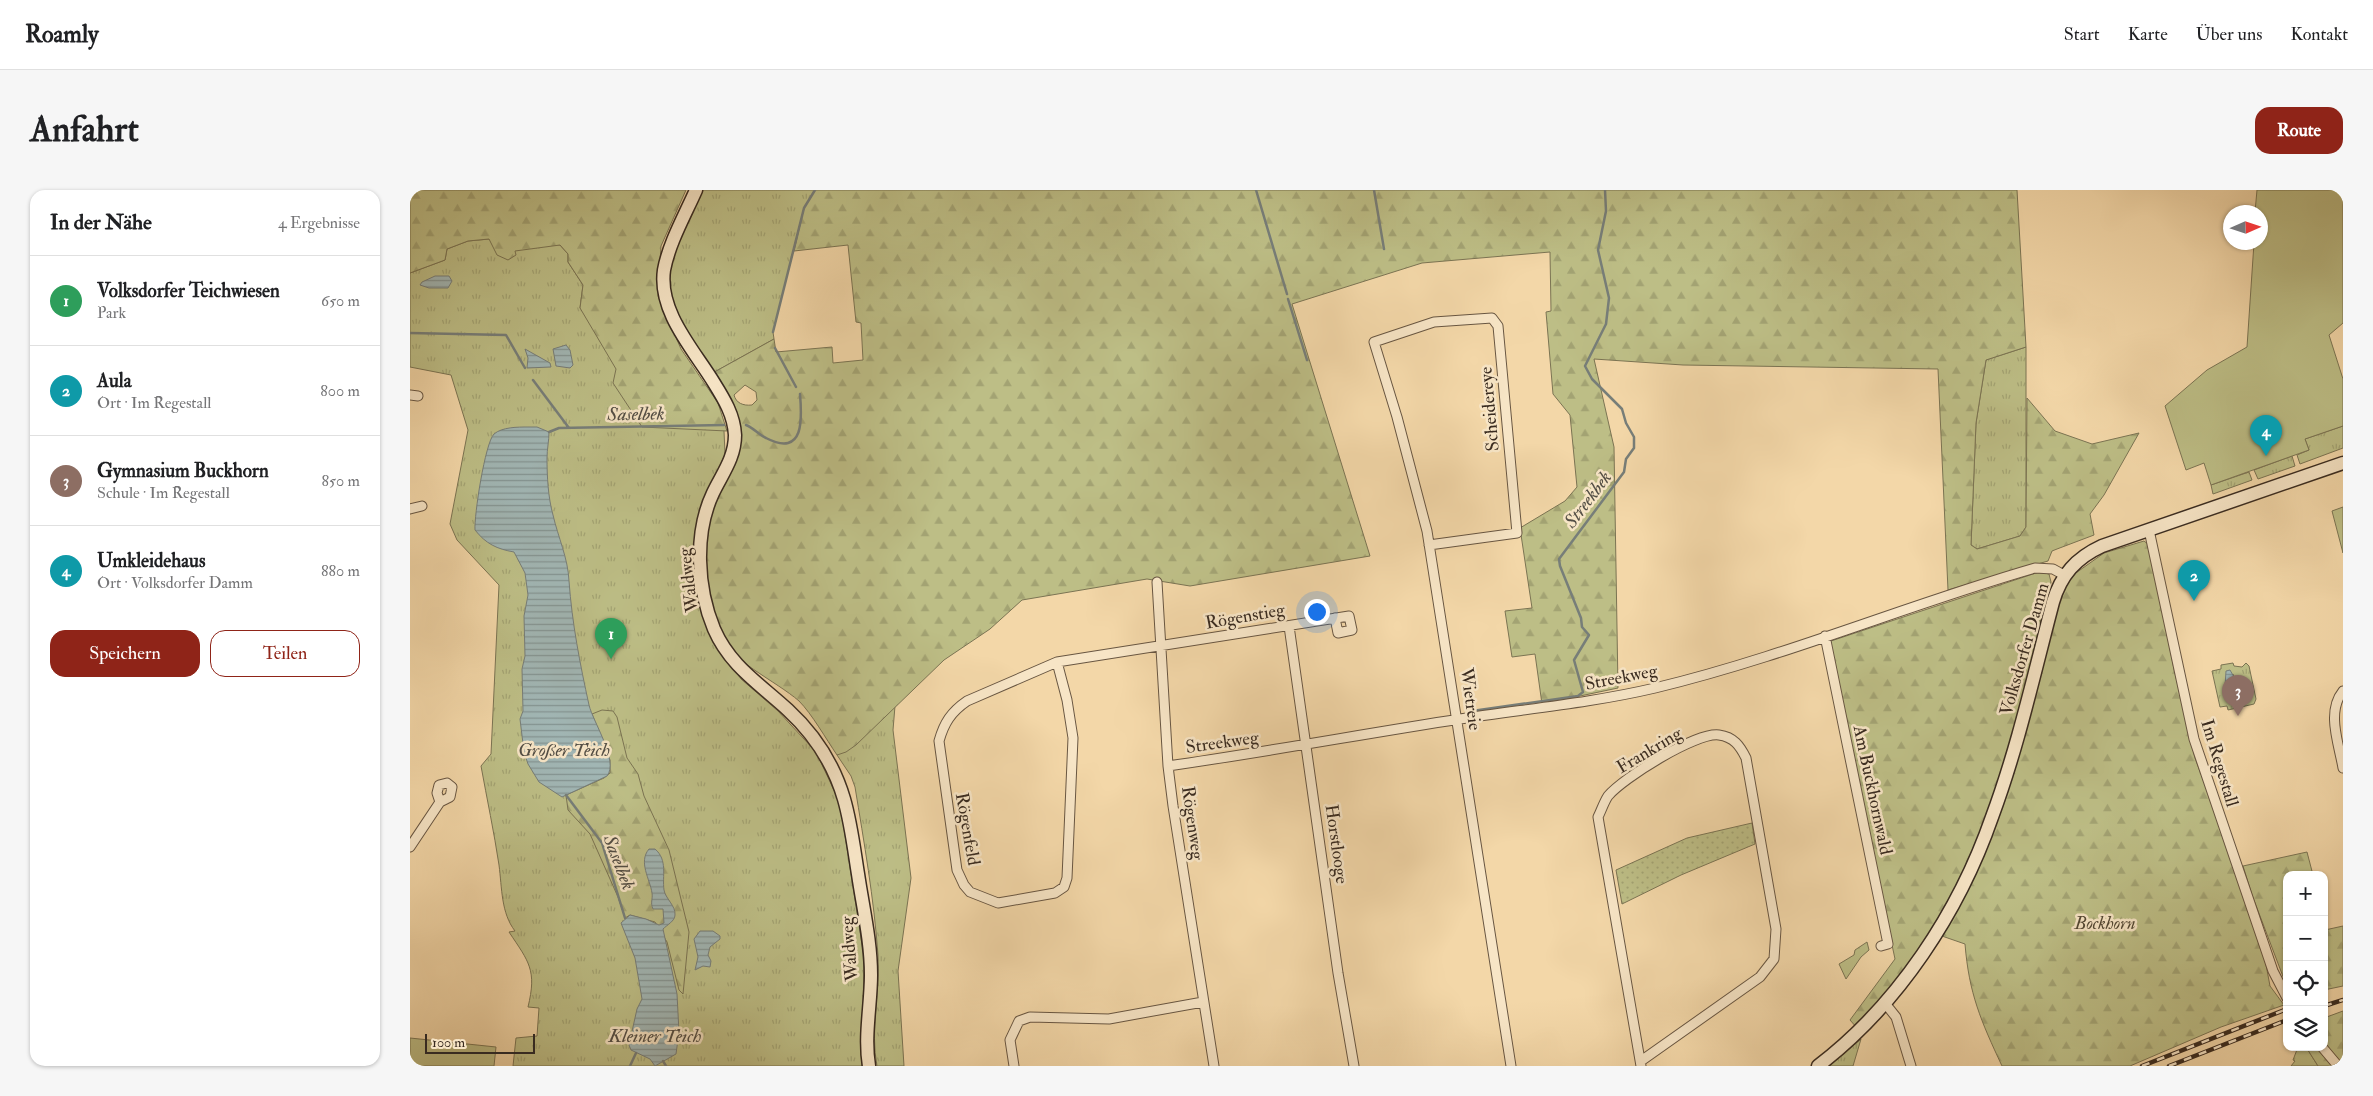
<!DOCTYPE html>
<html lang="de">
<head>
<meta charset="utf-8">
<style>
	body { margin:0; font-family:"IM FELL Double Pica",serif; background:#f6f6f6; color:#202124 }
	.controls { position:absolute; right:15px; bottom:15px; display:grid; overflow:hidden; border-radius:10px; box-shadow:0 1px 4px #0004 }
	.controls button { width:45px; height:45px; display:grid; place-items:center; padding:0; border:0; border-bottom:1px solid #e0e0e0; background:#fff; color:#202124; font:25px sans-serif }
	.compass { position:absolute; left:1813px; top:15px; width:45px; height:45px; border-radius:50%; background:#fff; box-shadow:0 1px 4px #0004; rotate:87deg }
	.scale { position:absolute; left:15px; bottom:12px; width:110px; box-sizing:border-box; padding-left:5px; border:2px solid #392b20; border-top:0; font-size:14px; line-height:18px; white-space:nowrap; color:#392b20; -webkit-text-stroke:4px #f7e5c6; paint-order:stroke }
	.you { position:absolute; left:906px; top:421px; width:18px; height:18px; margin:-12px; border:4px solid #fff; border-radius:50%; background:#1a73e8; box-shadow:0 0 0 8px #1a73e833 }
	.badge { display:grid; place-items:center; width:32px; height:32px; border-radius:50%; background:#8f2418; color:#fff; font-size:16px; font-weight:700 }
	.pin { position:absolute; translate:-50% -41px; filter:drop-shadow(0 1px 2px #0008) }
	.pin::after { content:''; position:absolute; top:26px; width:18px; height:15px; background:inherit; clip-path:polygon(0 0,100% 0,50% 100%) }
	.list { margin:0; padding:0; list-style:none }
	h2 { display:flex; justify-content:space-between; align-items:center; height:65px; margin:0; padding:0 20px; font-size:21px }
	h2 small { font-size:16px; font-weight:400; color:#757577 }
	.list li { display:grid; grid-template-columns:32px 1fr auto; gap:15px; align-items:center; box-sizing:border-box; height:90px; padding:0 20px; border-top:1px solid #e0e0e0 }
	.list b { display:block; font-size:19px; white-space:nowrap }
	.list p { margin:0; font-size:16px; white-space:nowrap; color:#757577 }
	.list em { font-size:16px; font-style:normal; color:#757577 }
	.actions { display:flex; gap:10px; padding:15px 20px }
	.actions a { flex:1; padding:11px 0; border:1px solid #8f2418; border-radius:15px; text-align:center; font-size:18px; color:#8f2418 }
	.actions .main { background:#8f2418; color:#fff }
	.icon { flex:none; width:28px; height:28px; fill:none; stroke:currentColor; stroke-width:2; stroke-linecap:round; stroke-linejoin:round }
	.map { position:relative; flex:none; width:1933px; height:876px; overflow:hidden; border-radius:15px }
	header { display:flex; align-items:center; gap:30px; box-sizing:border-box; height:70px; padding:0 25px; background:#fff; border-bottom:1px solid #e0e0e0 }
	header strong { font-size:24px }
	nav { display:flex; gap:28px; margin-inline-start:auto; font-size:18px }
	.intro { display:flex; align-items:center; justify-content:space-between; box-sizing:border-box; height:120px; padding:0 30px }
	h1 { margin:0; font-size:35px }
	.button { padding:12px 22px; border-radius:15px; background:#8f2418; color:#fff; font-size:18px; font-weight:700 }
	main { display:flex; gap:30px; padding:0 30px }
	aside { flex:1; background:#fff; border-radius:15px; box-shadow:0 1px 4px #0004 }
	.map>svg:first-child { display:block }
	.grass { fill:url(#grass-tufts); stroke:#7b7453; fill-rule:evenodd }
	.forest { fill:url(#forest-firs); stroke:#7b7453; fill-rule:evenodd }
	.garden { fill:url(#garden-dots); stroke:#7b7453 }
	.pitch { fill:#bdbe86; stroke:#7b7453 }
	.water { fill:url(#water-rules); stroke:#777e79 }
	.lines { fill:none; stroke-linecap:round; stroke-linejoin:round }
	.stream { stroke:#777e79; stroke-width:2.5 }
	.street-casing { stroke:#685642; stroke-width:11 }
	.secondary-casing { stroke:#392b20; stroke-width:15 }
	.street { stroke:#f7e5c6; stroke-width:9 }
	.secondary { stroke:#f7e5c6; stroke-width:12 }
	.rail-casing { stroke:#392b20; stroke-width:4.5 }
	.rail { stroke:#f7e5c6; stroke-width:2.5; stroke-dasharray:8; stroke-linecap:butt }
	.labels { text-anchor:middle; stroke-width:5; stroke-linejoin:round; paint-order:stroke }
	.street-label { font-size:18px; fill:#392b20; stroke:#f7e5c6 }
	.park-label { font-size:18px; font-style:italic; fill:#534834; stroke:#f7e5c6 }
	.water-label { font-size:19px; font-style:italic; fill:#534e45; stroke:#f7e5c6 }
</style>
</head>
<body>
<header>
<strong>Roamly</strong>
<nav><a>Start</a><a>Karte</a><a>Über uns</a><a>Kontakt</a></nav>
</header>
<div class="intro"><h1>Anfahrt</h1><a class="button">Route</a></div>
<main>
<aside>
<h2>In der Nähe<small>4 Ergebnisse</small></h2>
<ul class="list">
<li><span class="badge" style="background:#2e9e5b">1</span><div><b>Volksdorfer Teichwiesen</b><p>Park</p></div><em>650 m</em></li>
<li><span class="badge" style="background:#0f9aa8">2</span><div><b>Aula</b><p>Ort · Im Regestall</p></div><em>800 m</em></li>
<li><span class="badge" style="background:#8d6e63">3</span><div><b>Gymnasium Buckhorn</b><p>Schule · Im Regestall</p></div><em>850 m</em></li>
<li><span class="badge" style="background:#0f9aa8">4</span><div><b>Umkleidehaus</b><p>Ort · Volksdorfer Damm</p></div><em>880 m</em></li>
</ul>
<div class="actions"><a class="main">Speichern</a><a>Teilen</a></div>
</aside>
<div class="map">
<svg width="1933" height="876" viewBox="0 0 1933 876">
	<defs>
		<pattern id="grass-tufts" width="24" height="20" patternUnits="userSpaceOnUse" patternTransform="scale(1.25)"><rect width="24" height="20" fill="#bdbe86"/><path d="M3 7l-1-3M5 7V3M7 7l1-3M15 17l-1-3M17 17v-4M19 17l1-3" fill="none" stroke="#a3a373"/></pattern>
		<pattern id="forest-firs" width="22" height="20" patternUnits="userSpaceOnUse" patternTransform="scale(1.25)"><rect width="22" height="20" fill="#bdbe86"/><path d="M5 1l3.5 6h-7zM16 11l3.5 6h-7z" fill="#a3a373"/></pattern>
		<pattern id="garden-dots" width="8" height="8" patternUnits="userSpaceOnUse" patternTransform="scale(1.25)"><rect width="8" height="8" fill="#bdbe86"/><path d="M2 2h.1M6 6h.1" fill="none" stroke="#a3a373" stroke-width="1.8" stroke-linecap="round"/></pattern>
		<pattern id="water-rules" width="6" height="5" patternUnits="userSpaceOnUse" patternTransform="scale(1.25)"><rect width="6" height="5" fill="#a1b6b4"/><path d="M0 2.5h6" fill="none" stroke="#849492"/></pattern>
	</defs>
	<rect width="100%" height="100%" fill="#f3d7a8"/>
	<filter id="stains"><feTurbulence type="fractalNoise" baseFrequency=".004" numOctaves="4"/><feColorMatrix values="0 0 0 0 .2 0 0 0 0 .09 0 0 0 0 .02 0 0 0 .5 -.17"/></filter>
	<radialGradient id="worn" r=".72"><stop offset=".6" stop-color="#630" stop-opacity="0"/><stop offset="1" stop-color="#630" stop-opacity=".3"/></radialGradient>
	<path class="grass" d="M286,0H405L394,18L363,142L364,149L299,185L260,120L257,69Z
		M79,49L150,55L158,64V72L173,95L170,118L300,208L314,241L315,264L295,313L303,449L331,489L368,521L406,562L430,613L454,767L452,876H103L106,848L127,846L129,818L118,817C127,780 119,772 99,742L105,741C91,723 92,698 89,675C84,642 77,609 71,576L81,564L89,395L47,350L40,334L58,240L41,185L0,177V83L35,70L37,59L58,51Z
		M1616,157V337L1610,346L1567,359L1561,355L1566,233L1576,170Z
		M1933,236V258L1890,274L1887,265L1899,260L1895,249Z
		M1882,266L1885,276L1848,289L1844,280Z
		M1839,282L1842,290L1803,304L1801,295Z
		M1823,473L1824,476L1832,477L1836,473L1839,476L1846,509L1844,514L1818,520L1817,516L1810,517L1802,481L1811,479V475ZM1823,484L1824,487L1831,490L1837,505L1833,509L1819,504L1815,496Z
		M485,516L483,540L501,688L488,781L494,876H467C460,840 470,802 468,765C464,709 454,652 445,597L441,586L427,565Z
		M1457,752L1459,760L1451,767L1436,789L1429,774L1444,765L1445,760Z
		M1451,849L1443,876H1419Z
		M1888,857H1896L1908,876H1881L1885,871L1883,870Z"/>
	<path class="forest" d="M0,0H276L251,56L248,106L271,159L308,213L317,241L232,237L203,193L206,179L170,118L173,95L158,72V64L150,55L105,61L106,65L98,70L87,65L79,49L58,51L37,59L35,70L0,83Z
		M405,0H1607L1616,157L1576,170L1566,233L1561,355L1567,359L1610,346L1616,337L1617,208L1645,241L1682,254L1729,243L1694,305L1680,324L1684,345L1647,359L1642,361L1638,371L1538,400L1528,179L1273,175L1184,169L1204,257L1208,498L1132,514L1125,464L1102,467L1095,421L1122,418L1110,338L1155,311L1167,297L1160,225L1143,204L1136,122L1141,121L1140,62L1012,73L882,114L960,366L780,396L737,389L612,410L580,439L534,470L446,555L436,562L427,565C416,549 402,524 389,511C366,491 319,470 306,442L290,352L325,251L299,185L364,149L366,162L422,157L423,173L453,170L451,133L446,132L438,55L384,61L394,18ZM335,195L346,202L347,210L342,215C333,216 326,213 324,205Z
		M1734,351L1739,355L1764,479L1785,568L1827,681L1854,764L1860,796L1874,815L1811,837L1720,876H1592C1571,831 1559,804 1555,754L1529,745L1543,721L1630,473L1652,403L1663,385L1694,363Z
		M1629,382L1639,384L1641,392L1640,399L1611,519L1569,650L1532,725L1495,780L1447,838L1440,830L1485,769L1418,452Z
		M192,520L203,521L207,527L217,568L228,584L234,606L259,660L279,742L273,804L269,800L257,752L245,732L220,725L215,728L208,707L180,644L158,620L156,605L194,588L200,583V570L182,524Z
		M1897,662L1903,685H1877V797L1842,705L1833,676Z
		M1933,736V796L1914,800V738L1915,740Z
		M1933,821V876H1908L1896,857H1914V828Z"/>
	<path class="garden" d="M1342,633L1345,654L1271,685L1212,714L1206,680L1277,648Z"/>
	<path class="pitch" d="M1847,0H1933V133L1919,145L1933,189V236L1895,249L1899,260L1801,295L1794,273L1776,280L1755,216L1797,180L1837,157L1844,53L1850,52V22H1845Z
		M1933,317V363L1922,321Z
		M0,848L86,857L84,876H0Z"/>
	<path class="water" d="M39,86L42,91L38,98H19L10,95L12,92L25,86Z
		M156,155L160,160L163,175L160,178L146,176L143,159Z
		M115,159L140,173L141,177L117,178L118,168Z
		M118,237H127L139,242C139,251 137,259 137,268C137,286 138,307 143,325C148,347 158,368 159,391C162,433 170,474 179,515C183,532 209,571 197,586L152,607L129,592L118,574L114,562L110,529L113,521L112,479L115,466L114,426L118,405L115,383L104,362C87,359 76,354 65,340C64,326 75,253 84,244C92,237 108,237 118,237Z
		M1820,480L1824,487L1836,495L1838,502L1833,509L1821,508L1815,496L1816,481Z
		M239,659H245C258,670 252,686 254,700C255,708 266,716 265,725C265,731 257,735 253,739L267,804L269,842L266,864L245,876L240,869L221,860L219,855L227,819L232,809L225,768L211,733L220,725L236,729L249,735L254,733L253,719H243C240,713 243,709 242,703C240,689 228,672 239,659Z
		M290,741H303L310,746V749L300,757L298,765L301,771L300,777L293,776L285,780L288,767L284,749Z"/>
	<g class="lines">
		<path class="stream" d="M846,0L877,104
			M964,0L974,59
			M878,109L897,170
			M363,142L394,18L405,0
			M0,143L96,145L115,178
			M365,158L386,197
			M123,190L159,238
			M336,235C344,238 349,245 356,248C395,268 392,228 390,204
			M139,242L149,238L314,235
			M1062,521L1168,506L1173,502L1164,470L1179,445L1172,437L1171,428L1150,376L1149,369L1214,282L1216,269L1224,258V247L1216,233L1212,219L1182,189L1175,176L1196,134L1199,108L1188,60L1196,21L1195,0
			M156,605L192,653L215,728
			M253,871L256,876
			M220,876L226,863"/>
		<g class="street-casing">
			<path id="street" d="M0,205L8,206
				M0,319L12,316
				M1739,340L1784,549L1863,781L1877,808
				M1019,355L1107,343L1088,136L1082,128L1024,132L964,152L987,227L1017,341L1101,876
				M747,392L758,576L763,616L804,876
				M879,436L928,783L944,876
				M1415,446L1478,754L1471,756
				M647,472L657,510L663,548L657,688L654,697L645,703L588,713L560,702L554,695L547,680L529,551C534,533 541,522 557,511L647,472L939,426L942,440L928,443L925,428
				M1933,501C1916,522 1929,554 1933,578
				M758,576C856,562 953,544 1050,529C1115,519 1181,513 1245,498C1374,467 1497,415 1625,378L1643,379L1654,385
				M0,657L30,612L40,607L42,597L37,593L29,595L27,603L30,612
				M1474,812L1486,827L1501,876
				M1912,857L1928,876
				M1231,871L1350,787L1364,769L1366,739L1336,568C1330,556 1324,547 1309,545C1286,542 1213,588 1198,606C1194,612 1191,621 1188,627L1231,876
				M604,876L600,850L609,831L620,827L699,829L793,812"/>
		</g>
		<g class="secondary-casing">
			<path id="secondary" d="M286,0C275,25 259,53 254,80C248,122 284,160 304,193C314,209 324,225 325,245C325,268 312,284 303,303C284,343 287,398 304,439C320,476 350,494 378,520C404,544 424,575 434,609C441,633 444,659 448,684C453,718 461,751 461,785C461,815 454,846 459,876
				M1408,876C1488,815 1549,722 1582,627C1608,557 1624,484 1643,412C1651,385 1666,368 1692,356L1933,273"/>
		</g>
		<use href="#street" class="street"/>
		<use href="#secondary" class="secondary"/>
		<g class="rail-casing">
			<path id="rail" d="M1914,816L1933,810
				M1732,876L1877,819
				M1759,876L1877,830"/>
		</g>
		<use href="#rail" class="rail"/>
	</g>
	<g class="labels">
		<g class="street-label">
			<text transform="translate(1079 219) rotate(-95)" y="6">Scheidereye</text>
			<text transform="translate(278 390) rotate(-97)" y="6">Waldweg</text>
			<text transform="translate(835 426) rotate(-10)" y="6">Rögenstieg</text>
			<text transform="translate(1614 459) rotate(-74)" y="6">Volksdorfer Damm</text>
			<text transform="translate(1211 487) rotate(-11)" y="6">Streekweg</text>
			<text transform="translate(1061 509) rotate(82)" y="6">Wietreie</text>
			<text transform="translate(812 552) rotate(-8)" y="6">Streekweg</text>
			<text transform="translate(1239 560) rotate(-31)" y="6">Frankring</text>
			<text transform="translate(1810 573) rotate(73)" y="6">Im Regestall</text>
			<text transform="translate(1463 600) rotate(78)" y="6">Am Buckhornwald</text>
			<text transform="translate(783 633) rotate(82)" y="6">Rögenweg</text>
			<text transform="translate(558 639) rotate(80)" y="6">Rögenfeld</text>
			<text transform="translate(927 654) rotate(82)" y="6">Horstlooge</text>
			<text transform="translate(439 759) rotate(-95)" y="6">Waldweg</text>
		</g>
		<g class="park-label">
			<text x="1695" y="739">Bockhorn</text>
		</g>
		<g class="water-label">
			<text transform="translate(226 223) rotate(-1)" y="7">Saselbek</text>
			<text transform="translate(1177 309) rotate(-53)" y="7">Streekbek</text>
			<text x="154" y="566">Großer Teich</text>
			<text transform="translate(210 672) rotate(69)" y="7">Saselbek</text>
			<text x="245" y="852">Kleiner Teich</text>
		</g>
	</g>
	<rect width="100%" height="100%" filter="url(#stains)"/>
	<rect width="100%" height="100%" fill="url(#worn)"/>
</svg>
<div class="controls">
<button>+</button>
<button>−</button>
<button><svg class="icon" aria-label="locate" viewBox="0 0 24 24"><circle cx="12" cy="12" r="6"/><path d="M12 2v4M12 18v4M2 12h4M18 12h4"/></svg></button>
<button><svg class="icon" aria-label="layers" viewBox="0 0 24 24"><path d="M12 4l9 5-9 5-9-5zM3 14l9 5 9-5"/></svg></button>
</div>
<svg class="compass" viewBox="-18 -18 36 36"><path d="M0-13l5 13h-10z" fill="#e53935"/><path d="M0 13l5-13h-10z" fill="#757577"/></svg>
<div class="scale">100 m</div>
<div class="you"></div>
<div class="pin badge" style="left:201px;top:469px;background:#2e9e5b">1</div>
<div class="pin badge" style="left:1784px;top:411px;background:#0f9aa8">2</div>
<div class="pin badge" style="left:1828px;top:526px;background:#8d6e63">3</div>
<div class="pin badge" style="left:1856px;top:266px;background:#0f9aa8">4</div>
</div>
</main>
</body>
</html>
